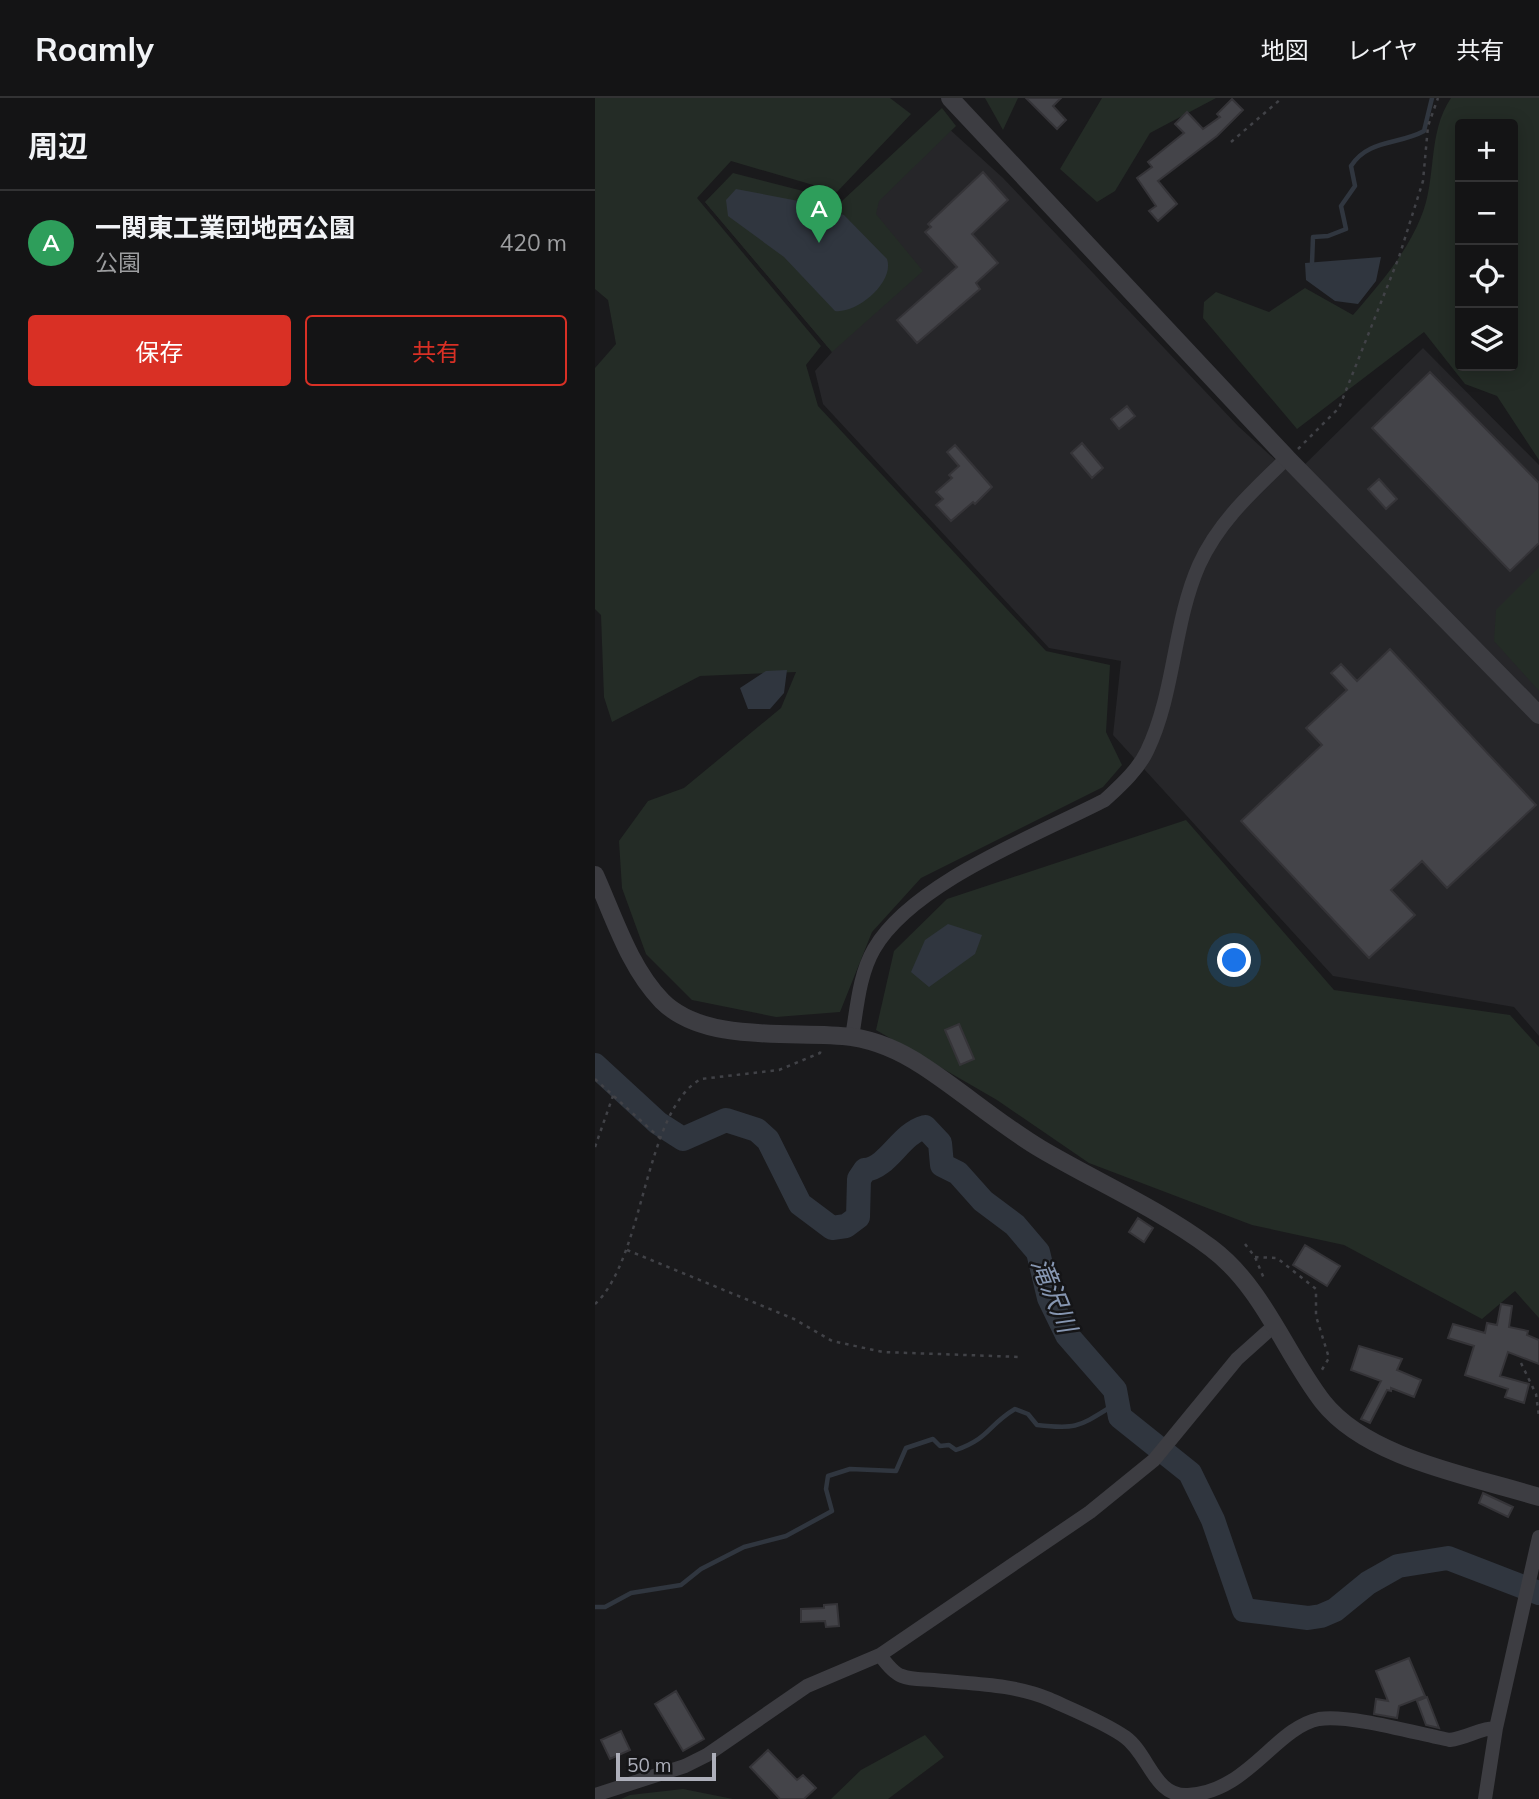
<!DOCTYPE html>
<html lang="ja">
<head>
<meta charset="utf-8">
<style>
	body { margin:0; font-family:Mulish,"Noto Sans JP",sans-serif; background:#1d1d1e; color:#f1f3f6 }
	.controls { position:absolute; right:21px; top:21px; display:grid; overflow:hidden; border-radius:7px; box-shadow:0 4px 18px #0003 }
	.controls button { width:63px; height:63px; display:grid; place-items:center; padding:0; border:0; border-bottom:2px solid #333334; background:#141415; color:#f1f3f6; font:35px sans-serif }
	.scale { position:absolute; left:21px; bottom:18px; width:100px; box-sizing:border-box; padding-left:7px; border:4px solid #adafba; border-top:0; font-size:19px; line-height:24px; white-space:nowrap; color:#adafba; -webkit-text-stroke:5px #151517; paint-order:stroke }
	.you { position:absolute; left:640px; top:863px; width:24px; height:24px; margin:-18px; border:5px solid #fff; border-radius:50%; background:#1a73e8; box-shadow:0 0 0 10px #1a73e833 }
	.badge { display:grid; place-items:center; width:46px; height:46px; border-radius:50%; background:#d93025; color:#fff; font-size:23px; font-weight:700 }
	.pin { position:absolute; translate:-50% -58px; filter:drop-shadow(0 2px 4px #0008) }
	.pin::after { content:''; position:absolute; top:37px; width:24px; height:21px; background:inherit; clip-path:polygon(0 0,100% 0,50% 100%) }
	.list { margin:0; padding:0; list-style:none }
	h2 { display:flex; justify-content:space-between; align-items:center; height:91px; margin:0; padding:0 28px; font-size:30px }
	h2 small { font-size:23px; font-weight:400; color:#9d9ea0 }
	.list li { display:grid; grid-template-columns:46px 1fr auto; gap:21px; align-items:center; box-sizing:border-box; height:105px; padding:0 28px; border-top:2px solid #333334 }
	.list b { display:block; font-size:26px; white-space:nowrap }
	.list p { margin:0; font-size:23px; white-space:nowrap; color:#9d9ea0 }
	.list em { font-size:23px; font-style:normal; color:#9d9ea0 }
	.actions { display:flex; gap:14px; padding:21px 28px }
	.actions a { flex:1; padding:16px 0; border:2px solid #d93025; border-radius:7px; text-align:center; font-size:24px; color:#d93025 }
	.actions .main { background:#d93025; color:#fff }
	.icon { flex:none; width:38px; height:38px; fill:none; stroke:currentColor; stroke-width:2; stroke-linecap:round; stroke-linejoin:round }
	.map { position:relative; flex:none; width:944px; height:1701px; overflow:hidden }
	header { display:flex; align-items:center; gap:42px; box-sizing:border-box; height:98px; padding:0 35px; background:#141415; border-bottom:2px solid #333334 }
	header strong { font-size:33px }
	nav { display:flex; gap:38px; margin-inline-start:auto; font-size:24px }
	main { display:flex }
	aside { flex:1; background:#141415 }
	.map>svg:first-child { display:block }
	.built { fill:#262629 }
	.green { fill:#242c26; fill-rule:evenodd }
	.water { fill:#30363f }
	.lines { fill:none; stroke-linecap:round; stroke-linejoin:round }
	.stream { stroke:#30363f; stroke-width:4.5 }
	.river { stroke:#30363f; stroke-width:24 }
	.building { fill:#444449; stroke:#353438; stroke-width:2 }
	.path { stroke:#414247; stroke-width:2.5; stroke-dasharray:3.5 5; stroke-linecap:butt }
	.minor { stroke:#3d3d42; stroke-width:14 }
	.tertiary { stroke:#3d3d42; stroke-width:18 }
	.labels { text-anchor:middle; stroke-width:5; stroke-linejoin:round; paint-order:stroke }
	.water-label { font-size:26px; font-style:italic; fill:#8797b2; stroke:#151517 }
</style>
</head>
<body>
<header>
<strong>Roamly</strong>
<nav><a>地図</a><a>レイヤ</a><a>共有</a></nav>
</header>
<main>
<aside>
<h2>周辺<small></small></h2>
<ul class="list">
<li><span class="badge" style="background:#2e9e5b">A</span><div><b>一関東工業団地西公園</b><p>公園</p></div><em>420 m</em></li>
</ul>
<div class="actions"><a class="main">保存</a><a>共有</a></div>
</aside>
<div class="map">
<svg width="944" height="1701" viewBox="0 0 944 1701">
	<rect width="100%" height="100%" fill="#1a1a1c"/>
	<path class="built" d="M341,19L408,80L643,328L698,378L828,250L944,367V938L919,909L738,878L518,637L526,563L454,550L228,306L220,273L237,254L110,104L138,77L245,109Z"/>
	<path class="green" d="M0,0H295L316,16L242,94L136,63L102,100L226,248L211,267L223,308L451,553L515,567L511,634L527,667L508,689L326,780L277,834L245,914L181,919L97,902L51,856L27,790L24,743L53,703L89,690L186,610L201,574L105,578L17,624L9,599L6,517L0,511V270L21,246L13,202L0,191Z
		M390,0H423L408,32Z
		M507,0H621L555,35L520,93L502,104L465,71Z
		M856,0H944V362L902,298L870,286L829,234L702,331L608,220L609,204L621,194L674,214L710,190L758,217C784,187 811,156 826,119C842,82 832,35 856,0ZM865,26H918V268H865Z
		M347,10L361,28L284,103L281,116L328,173L237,254L110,104L138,75L247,103Z
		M944,469V593L899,543L901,512Z
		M591,722L739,892L915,917L944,949V1220L920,1193L887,1221L749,1147L657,1127L494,1065L402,1002L281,932L299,853L352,801Z
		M330,1637L349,1659L293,1701H236L266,1672Z
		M88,1691L138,1701H26L35,1697Z"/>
	<path class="water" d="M141,91L214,105L249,117L292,161C300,184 262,216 240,213L189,159L133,118L131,102Z
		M786,159L781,183L763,206L740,203L711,182L710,165Z
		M192,572L189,595L175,611H153L145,590L171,573Z
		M353,826L387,837L380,856L334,889L316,874L330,842Z"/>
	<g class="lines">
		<path class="stream" d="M717,165L718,139L733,138L751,131L746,108L760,88L756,68C773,41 804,47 829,33L837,0
			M0,1509H10L36,1495L86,1487L106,1471L149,1449L191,1438L237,1413L231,1391L233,1378L255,1371L301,1373L311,1350L338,1341L345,1348L354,1347L361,1352C395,1340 393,1327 420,1311L433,1316L442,1327C479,1331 482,1330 514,1310L520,1292"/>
		<path class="river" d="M0,967L63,1025L88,1041L131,1022L162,1032L173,1042L205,1106L237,1130L251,1128L263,1119L264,1081L270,1072C294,1069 305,1036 330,1029L345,1045L347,1067L363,1075L388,1103L420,1127L443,1154L454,1200L472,1237L520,1292L525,1319L595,1375L618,1422L649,1512L713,1520L726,1518L740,1512L773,1485L803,1468L853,1460L944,1495"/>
	</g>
	<path class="building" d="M431,0H466L458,8L471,22L462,31Z
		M637,1L648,12L622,38L563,83L582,106L563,123L554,113L561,108L542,80L557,69L553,64L589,35L580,26L592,14L608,31L625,19L622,16Z
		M388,74L413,102L377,136L403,165L381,185L385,191L322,245L302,222L362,169L330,134L336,129L333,126Z
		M835,274L944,385V445L915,473L777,330Z
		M532,308L540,318L524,331L516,321Z
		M487,345L508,370L497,380L476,355Z
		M360,347L397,389L380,406L378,404L356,423L341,407L348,401L341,394L357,380L354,377L364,368L352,354Z
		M784,381L802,401L791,411L773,391Z
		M795,551L941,707L852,790L827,763L796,792L820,817L774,860L646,723L727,647L711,630L752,592L736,575L746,566L762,583Z
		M364,926L379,961L365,967L350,932Z
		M543,1120L558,1130L549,1144L534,1134Z
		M710,1147L745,1168L732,1188L698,1167Z
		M906,1206L917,1208L914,1229L933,1233L932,1237L944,1242V1266L913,1254L905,1278L934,1286L929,1305L910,1299L913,1291L870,1277L879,1248L853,1240L858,1226L890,1235L892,1225L902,1227Z
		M764,1248L807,1261L802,1272L826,1282L819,1299L796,1290V1293L792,1292L775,1325L766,1321L786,1283L756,1272Z
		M888,1395L918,1409L913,1419L884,1405Z
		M242,1506L244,1528L231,1529L230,1523L206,1524V1511L229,1510V1507Z
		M814,1560L830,1598L804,1608L802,1620L779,1616L781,1601L793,1603L781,1573Z
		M81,1593L109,1641L88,1653L60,1606Z
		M832,1599L844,1630L831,1627L822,1603Z
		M26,1633L35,1652L15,1661L6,1642Z
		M173,1652L202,1682L208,1677L221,1690L209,1701H185L155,1669Z"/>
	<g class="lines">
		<path class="path" d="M636,44L687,0
			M703,351L744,310L804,159L828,83L833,28L843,0
			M0,981L66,1041
			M0,1049L19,995
			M650,1146L660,1159L670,1183
			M32,1152L199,1221L237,1243L288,1254L425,1259
			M660,1159L682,1160L721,1191V1218L734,1260L725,1275
			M0,1206C50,1160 49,1012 106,981L184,972L225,955L226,951
			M926,1265L941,1296L944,1319"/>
		<path class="minor" d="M257,939C262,910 264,877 279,851C317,785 442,737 510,702C525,688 543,672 552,653C580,595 578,526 604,467C624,423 658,393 692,360
			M285,1557C290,1564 298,1575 307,1578C316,1582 329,1581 339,1582C377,1586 419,1586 454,1601C476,1611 511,1625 530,1639C554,1656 559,1699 593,1697C653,1694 680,1630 724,1621C755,1616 823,1636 855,1642C872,1640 885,1630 901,1630
			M0,1697L90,1668L112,1657L212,1588L285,1557L495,1414L559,1362L642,1261L680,1227
			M890,1701L901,1630L944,1439"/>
		<path class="tertiary" d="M355,0L692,360L944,617
			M0,777C19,819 34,869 67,903C111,947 200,932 257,939C283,943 307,954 328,968C368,994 404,1026 446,1051C502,1084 564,1111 616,1150C668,1189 690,1255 728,1304C773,1361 877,1378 944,1399"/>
	</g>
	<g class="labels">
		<g class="water-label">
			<text transform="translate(459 1197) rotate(68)" y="9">滝沢川</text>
		</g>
	</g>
</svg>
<div class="controls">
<button>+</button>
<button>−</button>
<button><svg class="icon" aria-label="locate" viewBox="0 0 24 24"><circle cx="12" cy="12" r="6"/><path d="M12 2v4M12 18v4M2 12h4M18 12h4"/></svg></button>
<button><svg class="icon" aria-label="layers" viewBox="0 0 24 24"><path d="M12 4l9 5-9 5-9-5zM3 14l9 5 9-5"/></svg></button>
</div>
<div class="scale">50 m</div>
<div class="you"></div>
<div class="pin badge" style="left:224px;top:145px;background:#2e9e5b">A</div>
</div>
</main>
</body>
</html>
